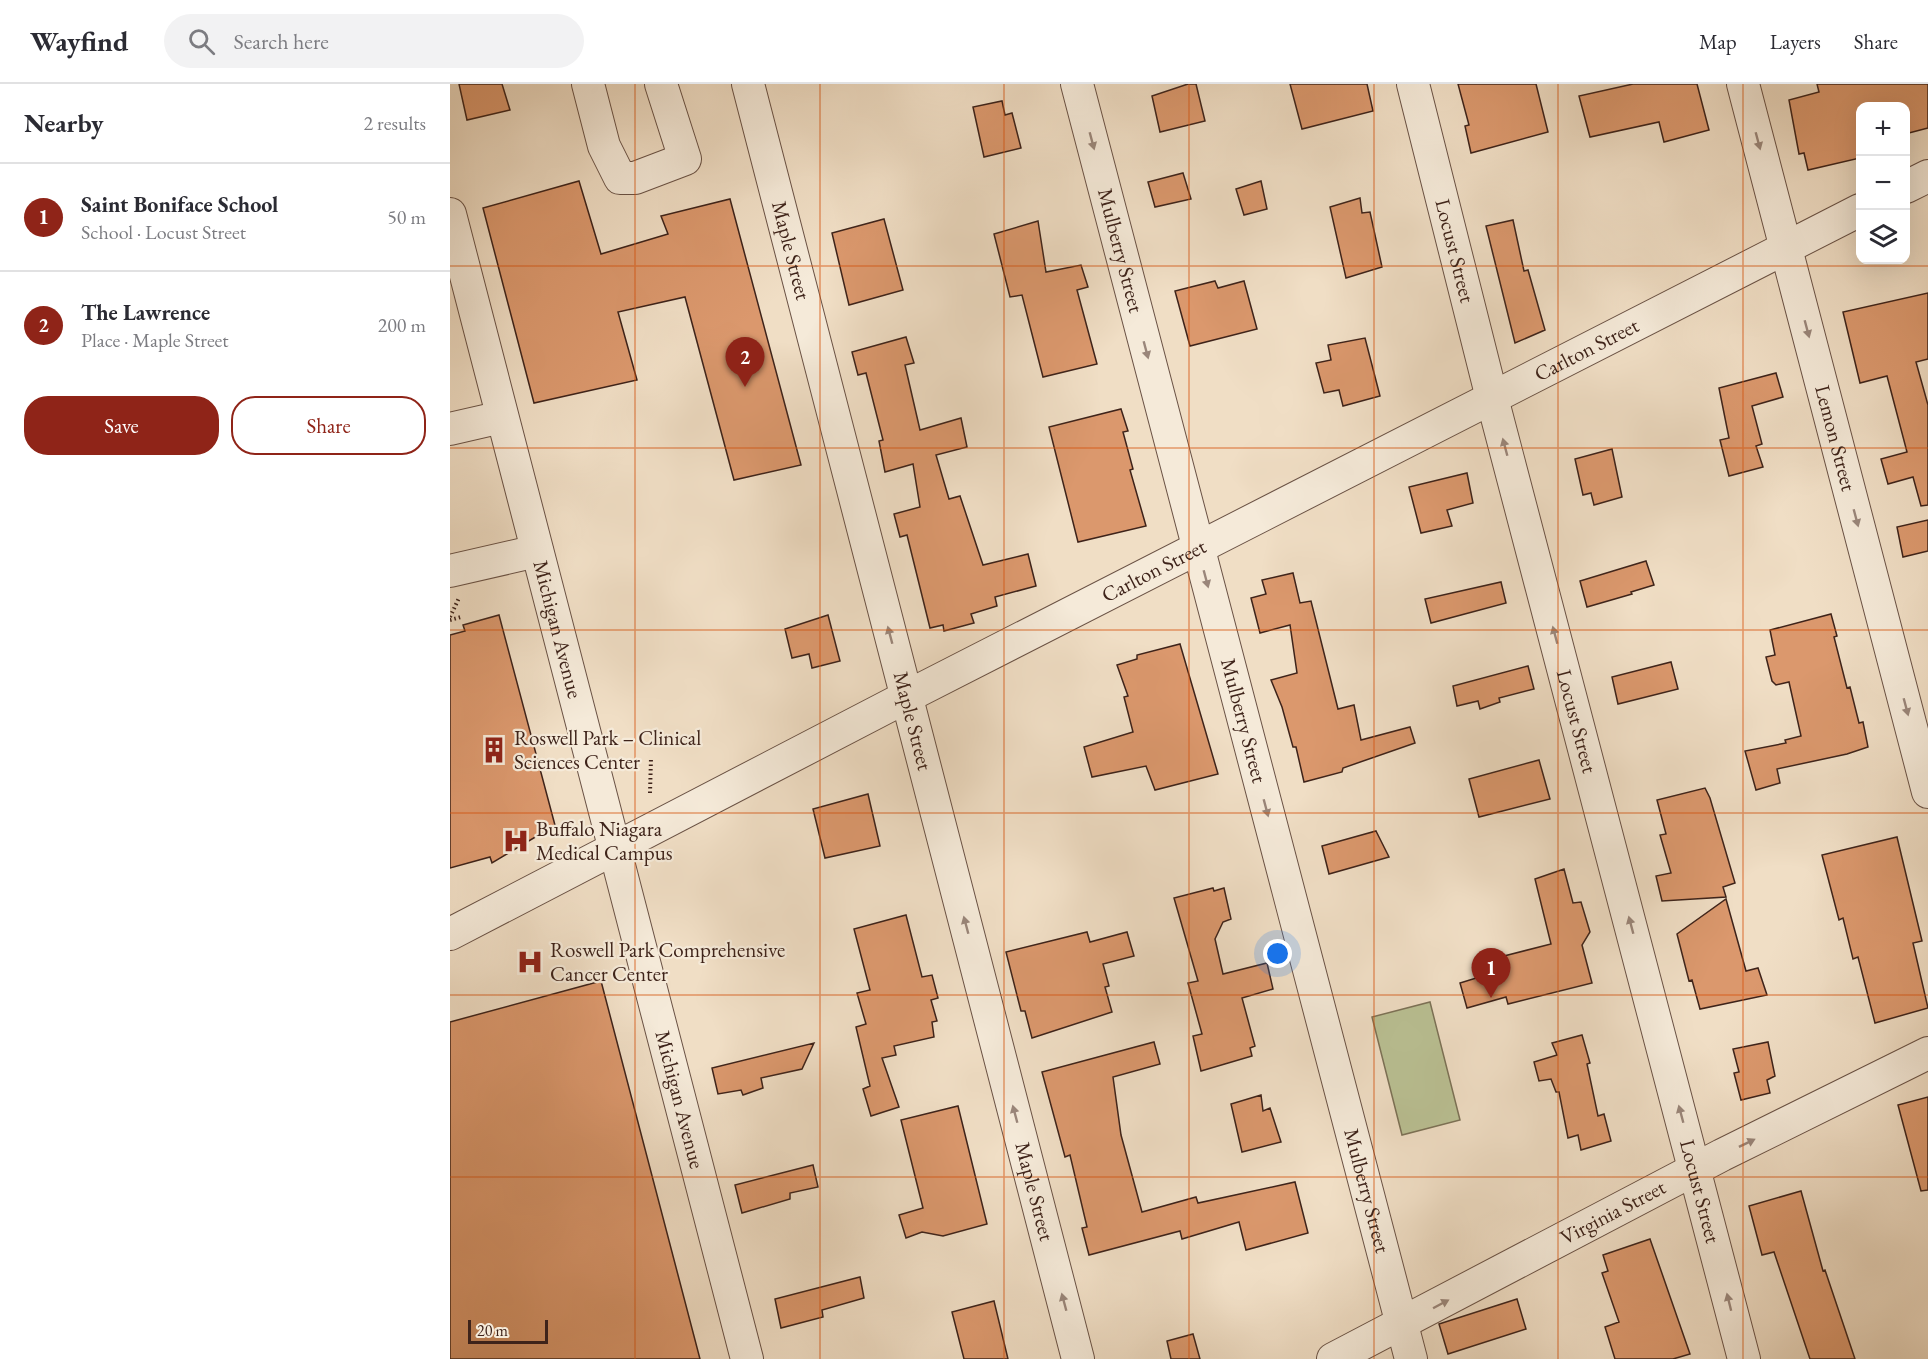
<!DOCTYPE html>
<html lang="en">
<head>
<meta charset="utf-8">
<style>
	body { margin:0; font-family:"EB Garamond",serif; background:#f2f2f3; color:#2b2b33 }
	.controls { position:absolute; right:18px; top:18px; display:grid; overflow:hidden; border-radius:12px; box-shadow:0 6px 24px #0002 }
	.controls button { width:54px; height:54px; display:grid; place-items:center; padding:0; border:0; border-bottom:2px solid #e1e1e2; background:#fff; color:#2b2b33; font:30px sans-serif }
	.scale { position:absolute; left:18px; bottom:15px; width:80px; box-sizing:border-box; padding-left:6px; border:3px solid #3e231a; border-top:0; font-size:16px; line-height:21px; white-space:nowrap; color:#3e231a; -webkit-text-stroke:4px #f5ead9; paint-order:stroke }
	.you { position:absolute; left:828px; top:870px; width:21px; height:21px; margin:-15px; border:4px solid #fff; border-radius:50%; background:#1a73e8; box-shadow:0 0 0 9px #1a73e833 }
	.badge { display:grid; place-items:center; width:39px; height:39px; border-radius:50%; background:#8f2418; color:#fff; font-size:20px; font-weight:700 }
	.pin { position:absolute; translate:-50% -50px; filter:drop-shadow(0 2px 3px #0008) }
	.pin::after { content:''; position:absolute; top:32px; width:21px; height:18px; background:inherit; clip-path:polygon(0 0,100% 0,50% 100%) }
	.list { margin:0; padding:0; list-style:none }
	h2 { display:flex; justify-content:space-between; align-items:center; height:78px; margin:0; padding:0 24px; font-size:26px }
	h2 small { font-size:20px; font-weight:400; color:#7c7c81 }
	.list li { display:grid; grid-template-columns:39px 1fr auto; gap:18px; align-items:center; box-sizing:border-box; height:108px; padding:0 24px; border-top:2px solid #e1e1e2 }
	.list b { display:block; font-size:22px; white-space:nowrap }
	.list p { margin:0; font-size:20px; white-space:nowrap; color:#7c7c81 }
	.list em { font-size:20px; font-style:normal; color:#7c7c81 }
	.actions { display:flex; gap:12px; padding:18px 24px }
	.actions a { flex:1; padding:14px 0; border:2px solid #8f2418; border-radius:24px; text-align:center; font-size:21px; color:#8f2418 }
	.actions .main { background:#8f2418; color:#fff }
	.icon { flex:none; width:33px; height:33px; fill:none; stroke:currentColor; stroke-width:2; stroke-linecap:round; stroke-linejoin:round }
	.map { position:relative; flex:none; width:1478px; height:1275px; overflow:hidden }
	header { display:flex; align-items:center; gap:36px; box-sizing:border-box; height:84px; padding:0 30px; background:#fff; border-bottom:2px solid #e1e1e2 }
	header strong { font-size:28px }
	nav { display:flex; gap:33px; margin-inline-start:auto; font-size:21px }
	.search { width:420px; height:54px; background:#f2f2f3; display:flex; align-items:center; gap:15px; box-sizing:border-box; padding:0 21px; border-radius:33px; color:#7c7c81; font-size:22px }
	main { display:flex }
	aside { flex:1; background:#fff }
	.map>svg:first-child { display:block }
	.green { fill:#bac194; stroke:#7c7257; stroke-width:1.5 }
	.building { fill:#db986d; stroke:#3e231a; stroke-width:1.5 }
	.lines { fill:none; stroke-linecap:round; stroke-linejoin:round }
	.minor-casing { stroke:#6a5245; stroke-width:34 }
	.path { stroke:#3e231a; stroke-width:4; stroke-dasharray:1.5 3; stroke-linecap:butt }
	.minor { stroke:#f5ead9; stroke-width:32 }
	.oneway { fill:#9a867a }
	.grid { fill:none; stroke:#d7540d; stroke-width:1.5; stroke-opacity:0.55 }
	.labels { text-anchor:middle; stroke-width:4.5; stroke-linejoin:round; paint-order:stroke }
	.street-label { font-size:21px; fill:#3e231a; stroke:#f5ead9 }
	.poi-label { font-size:21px; fill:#3e231a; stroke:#f5ead9; text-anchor:start }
</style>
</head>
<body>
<header>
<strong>Wayfind</strong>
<div class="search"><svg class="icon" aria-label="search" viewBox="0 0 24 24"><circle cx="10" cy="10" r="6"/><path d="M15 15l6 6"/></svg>Search here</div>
<nav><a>Map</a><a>Layers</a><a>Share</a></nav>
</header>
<main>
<aside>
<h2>Nearby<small>2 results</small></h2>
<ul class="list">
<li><span class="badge">1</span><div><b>Saint Boniface School</b><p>School · Locust Street</p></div><em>50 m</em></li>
<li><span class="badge">2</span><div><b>The Lawrence</b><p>Place · Maple Street</p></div><em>200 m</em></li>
</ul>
<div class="actions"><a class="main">Save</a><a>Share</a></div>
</aside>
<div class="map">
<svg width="1478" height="1275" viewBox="0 0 1478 1275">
	<rect width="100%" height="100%" fill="#f0dec5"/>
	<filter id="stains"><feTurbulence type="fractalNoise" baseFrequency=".00333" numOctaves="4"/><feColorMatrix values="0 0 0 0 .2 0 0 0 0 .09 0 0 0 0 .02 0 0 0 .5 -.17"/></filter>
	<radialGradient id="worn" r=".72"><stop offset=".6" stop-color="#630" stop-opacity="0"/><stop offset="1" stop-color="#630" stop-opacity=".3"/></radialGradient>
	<path class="green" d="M980,918L1010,1036L952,1051L922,933Z"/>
	<path class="building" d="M9,0H52L60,26L17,36Z
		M738,0H746L755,37L710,48L702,12Z
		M840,0H917L923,27L852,45Z
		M1008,0H1086L1098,48L1021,69L1015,42L1019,41Z
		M1183,0H1247L1259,46L1214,58L1209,38L1140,53L1129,12Z
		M1367,0H1478V44L1455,50V22H1410V74L1358,86L1354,69L1349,70L1339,16L1369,8Z
		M552,17L555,31L562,29L571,64L534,73L523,23Z
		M733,89L741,115L705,123L698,98Z
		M129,97L151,170L218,150L211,132L280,115L351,381L284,396L235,213L168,228L187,296L84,319L33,124Z
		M811,97L817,125L794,131L786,105Z
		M910,114L912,129L920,128L932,183L896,194L880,123Z
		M434,135L453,206L399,221L382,149Z
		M1063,136L1074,187L1078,186L1095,246L1065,259L1036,142Z
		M588,137L596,188L631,181L638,203L627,206L647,280L593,293L572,211L560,213L544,150Z
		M765,197L768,204L794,197L807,245L740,262L725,207Z
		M1478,209V275L1466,278L1478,321V421L1471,422L1463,393L1438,400L1431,375L1457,368L1437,292L1410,299L1393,228Z
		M456,253L464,279L455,281L470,346L511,334L517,363L486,371L499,415L510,412L533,481L578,470L586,502L545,513L547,522L521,530L524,539L494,547L493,541L480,544L457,451L450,453L444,430L470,423L463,380L435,388L429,357L433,356L416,289L408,291L402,268Z
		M915,254L930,312L893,322L889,306L874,309L866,279L881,276L878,261Z
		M1326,289L1333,313L1302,322L1312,360L1306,362L1313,383L1279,392L1270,356L1279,354L1269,304Z
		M671,325L678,347L673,348L683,385L680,386L696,442L628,458L599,343Z
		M1162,365L1172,413L1144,421L1141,409L1133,411L1125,375Z
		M1017,389L1023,419L997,426L1002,442L971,449L959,403Z
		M1478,436V467L1453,473L1447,443Z
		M1196,477L1204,501L1181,508L1182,510L1137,523L1130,497Z
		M843,489L850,519L861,517L888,625L904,621L911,656L960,643L965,659L893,684L892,688L854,698L846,663H843L832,623L821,596L847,589L840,541L810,549L801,514L816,510L812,496Z
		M1051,498L1056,519L981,539L975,515Z
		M1381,530L1387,552L1384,553L1397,604L1400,603L1409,639L1413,638L1418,663L1397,670L1327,685L1330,699L1306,706L1295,667L1336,659L1335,656L1351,652L1339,598L1326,601L1322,597L1316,573L1325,571L1320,546Z
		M49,531L106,745L92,749L42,779L40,773L0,784V551L15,547L13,541Z
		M378,531L390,577L362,584L359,570L342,574L335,545Z
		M730,560L768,690L705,706L696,682L642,693L634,663L683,648L674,613L678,612L667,581L687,575V571Z
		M1221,578L1228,605L1168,620L1162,593Z
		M1078,582L1084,605L1049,614L1050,618L1030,625L1028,617L1007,622L1003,602Z
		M1089,676L1100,715L1029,733L1019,695Z
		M1255,704L1260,714L1285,799L1273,803L1276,813L1212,817L1206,792L1221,789L1210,751L1216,750L1207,716Z
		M418,710L430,762L375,774L363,725Z
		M926,747L939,773L879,790L872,762Z
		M1447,753L1472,857L1463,859L1478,924L1425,939L1408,873L1403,875L1393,834L1389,836L1372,771Z
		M1114,785L1123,819L1131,818L1140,848L1132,861L1142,899L1058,920L1056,913L1017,924L1010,899L1049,887L1046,874L1101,860L1085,795Z
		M763,804L764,807L774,804L781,835L773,838L765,855L773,890L817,879L823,905L792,914L805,962L800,964L802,972L751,987L743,952L752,950L738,899L748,897L724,814Z
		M1276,815L1296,887L1308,884L1317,911L1250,925L1242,896L1239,897L1227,850Z
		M456,831L472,893L482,891L488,914L481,916L487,937L482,938L484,953L444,962L446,971L432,974L449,1023L421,1032L413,1005L420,1002L406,943L416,940L407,909L420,906L404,845Z
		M637,848L640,858L677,848L684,872L653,880L659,902L655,903L662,928L582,954L575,927H571L556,868Z
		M151,897L250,1275H0V938Z
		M1132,951L1140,979L1137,980L1148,1032L1154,1030L1161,1057L1131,1066L1128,1051L1118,1054L1109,1008H1106L1101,995L1089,997L1084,978L1107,971L1102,959Z
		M704,958L710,980L663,993L671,1051L692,1128L746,1113L748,1119L845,1098L858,1149L796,1166L789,1138L732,1155L730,1147L639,1171L632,1144L637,1143L620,1071L615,1073L592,988Z
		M1318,958L1325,992L1317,996L1320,1009L1291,1016L1284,989L1289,988L1283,965Z
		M364,959L352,985L311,994L313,1004L293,1011L291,1006L268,1010L262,984Z
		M811,1011L813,1027L820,1024L831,1058L792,1068L781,1020Z
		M1478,1013V1106L1471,1107L1448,1021Z
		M508,1022L537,1140L493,1152L472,1148L456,1154L449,1131L473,1124L451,1036Z
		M363,1081L368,1103L340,1109V1115L292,1129L285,1101Z
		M1351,1107L1373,1187L1375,1186L1405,1275H1360L1324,1168L1312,1171L1299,1122Z
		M1200,1155L1240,1270L1223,1275H1165L1155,1243L1169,1238L1152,1189L1158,1187L1153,1171Z
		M410,1193L414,1214L372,1226L373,1233L331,1244L325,1215Z
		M1067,1215L1076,1245L998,1270L989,1240Z
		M544,1217L558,1275H514L502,1228Z
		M743,1250L750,1275H721L717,1257Z"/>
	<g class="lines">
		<g class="minor-casing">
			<g id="minor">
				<path d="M138,0L154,62L170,94H185L235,75L211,0"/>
				<path id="s1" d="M298,0L628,1275"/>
				<path id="s2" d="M627,0L961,1275"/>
				<path id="s3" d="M963,0L1042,314L1294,1275"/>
				<path id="s4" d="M1293,0L1478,708"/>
				<path d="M1456,103L1478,92"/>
				<path id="s5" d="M0,130L297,1275"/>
				<path d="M0,345L52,333"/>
				<path d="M0,487L87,467"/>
				<path id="s6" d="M0,850L456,613L1410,126"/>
				<path id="s7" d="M883,1275L1272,1071L1478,969"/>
			</g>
		</g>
		<path class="path" d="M0,533L9,514
			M0,536L11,533
			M200,709L201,674"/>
		<use href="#minor" class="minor"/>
	</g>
	<defs><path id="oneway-solid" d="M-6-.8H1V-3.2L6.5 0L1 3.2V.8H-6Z" transform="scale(1.5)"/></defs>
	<g class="oneway">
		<use href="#oneway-solid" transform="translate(642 57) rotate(75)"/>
		<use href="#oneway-solid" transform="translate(1308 57) rotate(75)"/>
		<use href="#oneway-solid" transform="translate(1357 245) rotate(75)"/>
		<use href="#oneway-solid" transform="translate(696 266) rotate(75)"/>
		<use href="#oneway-solid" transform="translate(1055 363) rotate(-105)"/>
		<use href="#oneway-solid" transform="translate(1406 434) rotate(75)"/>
		<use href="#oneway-solid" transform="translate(756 495) rotate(75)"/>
		<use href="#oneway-solid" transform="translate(440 551) rotate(-105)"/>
		<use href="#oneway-solid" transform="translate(1105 551) rotate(-105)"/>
		<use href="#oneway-solid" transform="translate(1456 623) rotate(75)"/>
		<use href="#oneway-solid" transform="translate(816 724) rotate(75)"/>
		<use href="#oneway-solid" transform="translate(516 841) rotate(-105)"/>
		<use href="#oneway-solid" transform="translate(1181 841) rotate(-105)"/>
		<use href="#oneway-solid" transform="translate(565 1030) rotate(-105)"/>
		<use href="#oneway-solid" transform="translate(1231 1030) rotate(-105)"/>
		<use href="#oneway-solid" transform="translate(1297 1059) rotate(-26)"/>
		<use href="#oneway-solid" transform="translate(614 1218) rotate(-105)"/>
		<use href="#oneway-solid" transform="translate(1279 1218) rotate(-104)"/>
		<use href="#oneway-solid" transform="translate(991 1220) rotate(-28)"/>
	</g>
	<path class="grid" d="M185,0V1275M370,0V1275M554,0V1275M739,0V1275M924,0V1275M1108,0V1275M1293,0V1275M0,182H1478M0,364H1478M0,546H1478M0,729H1478M0,911H1478M0,1093H1478"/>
	<defs>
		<g id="building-bare" transform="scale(2.07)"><path d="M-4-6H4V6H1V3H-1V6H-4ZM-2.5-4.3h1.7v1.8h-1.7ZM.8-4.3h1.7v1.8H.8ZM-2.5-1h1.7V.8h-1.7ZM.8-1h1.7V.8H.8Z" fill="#8f2418" stroke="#f5ead9" stroke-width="2.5" paint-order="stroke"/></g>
		<g id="hospital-bare" transform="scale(2.07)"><path d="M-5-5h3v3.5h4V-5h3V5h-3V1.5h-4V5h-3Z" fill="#8f2418" stroke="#f5ead9" stroke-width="2.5" paint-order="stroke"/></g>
	</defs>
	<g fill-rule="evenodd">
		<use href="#building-bare" x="44" y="666"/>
		<use href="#hospital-bare" x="66" y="757"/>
		<use href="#hospital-bare" x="80" y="878"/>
	</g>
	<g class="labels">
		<g class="street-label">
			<text dy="7" stroke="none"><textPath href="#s1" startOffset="172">Maple Street</textPath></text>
			<text dy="7" stroke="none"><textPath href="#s2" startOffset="172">Mulberry Street</textPath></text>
			<text dy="7" stroke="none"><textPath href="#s3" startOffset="172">Locust Street</textPath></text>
			<text dy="7" stroke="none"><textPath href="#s6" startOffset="1278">Carlton Street</textPath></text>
			<text dy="7" stroke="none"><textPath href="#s4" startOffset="366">Lemon Street</textPath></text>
			<text dy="7" stroke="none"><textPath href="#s6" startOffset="792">Carlton Street</textPath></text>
			<text dy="7" stroke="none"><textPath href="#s5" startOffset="429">Michigan Avenue</textPath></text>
			<text dy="7" stroke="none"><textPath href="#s2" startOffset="658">Mulberry Street</textPath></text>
			<text dy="7" stroke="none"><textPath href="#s1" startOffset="658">Maple Street</textPath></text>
			<text dy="7" stroke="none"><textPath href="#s3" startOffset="658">Locust Street</textPath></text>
			<text dy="7" stroke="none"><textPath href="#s5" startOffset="915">Michigan Avenue</textPath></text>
			<text dy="7" stroke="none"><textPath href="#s1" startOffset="1144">Maple Street</textPath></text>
			<text dy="7" stroke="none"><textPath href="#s2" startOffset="1144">Mulberry Street</textPath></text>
			<text dy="7" stroke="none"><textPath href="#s3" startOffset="1144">Locust Street</textPath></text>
			<text dy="7" stroke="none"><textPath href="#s7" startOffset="316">Virginia Street</textPath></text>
		</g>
		<g class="poi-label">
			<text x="64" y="661">Roswell Park – Clinical<tspan x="64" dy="24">Sciences Center</tspan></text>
			<text x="86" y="752">Buffalo Niagara<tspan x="86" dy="24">Medical Campus</tspan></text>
			<text x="100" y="873">Roswell Park Comprehensive<tspan x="100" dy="24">Cancer Center</tspan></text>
		</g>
	</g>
	<rect width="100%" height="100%" filter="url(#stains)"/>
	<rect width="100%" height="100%" fill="url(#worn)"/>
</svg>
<div class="controls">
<button>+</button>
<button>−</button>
<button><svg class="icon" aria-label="layers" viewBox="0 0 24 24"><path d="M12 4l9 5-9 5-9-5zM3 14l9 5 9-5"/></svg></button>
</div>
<div class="scale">20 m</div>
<div class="you"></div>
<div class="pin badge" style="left:1041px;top:914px">1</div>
<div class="pin badge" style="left:295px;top:303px">2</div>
</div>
</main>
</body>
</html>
